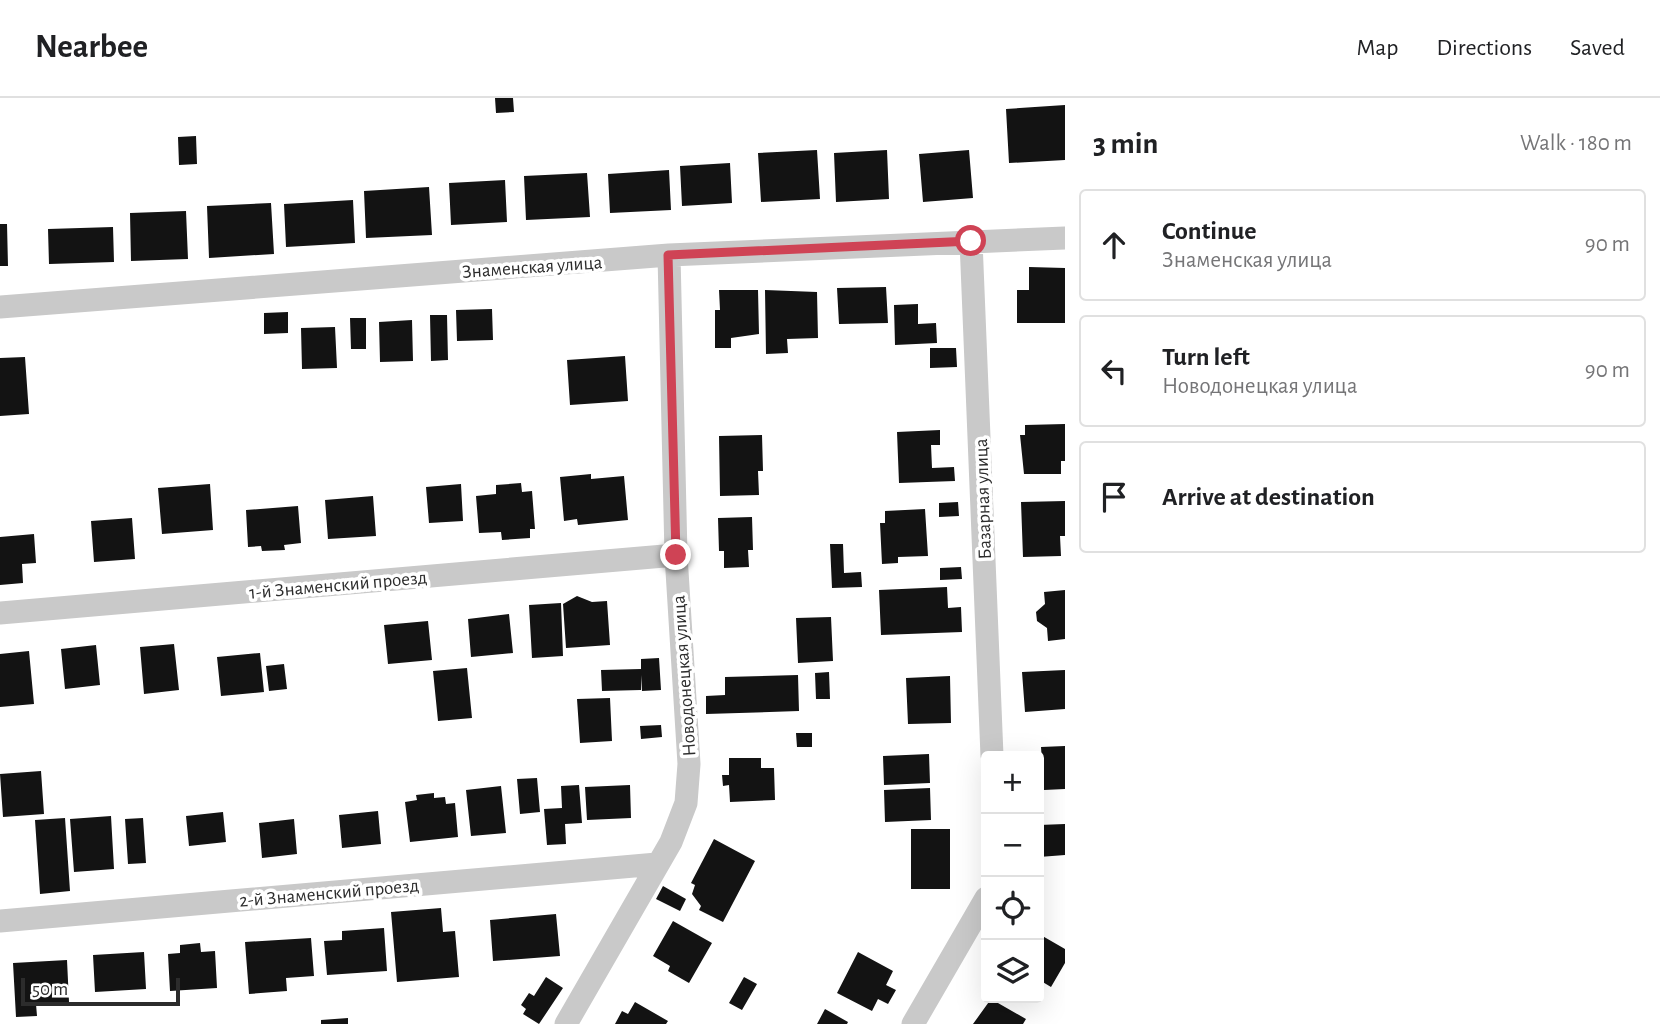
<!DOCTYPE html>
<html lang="en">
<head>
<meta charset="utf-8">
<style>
	body { margin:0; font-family:"Alegreya Sans",sans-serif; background:#f2f2f2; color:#202124 }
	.controls { position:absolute; right:21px; bottom:21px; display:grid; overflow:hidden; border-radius:7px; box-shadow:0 7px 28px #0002 }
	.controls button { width:63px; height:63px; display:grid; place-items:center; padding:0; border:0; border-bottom:2px solid #e0e0e0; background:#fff; color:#202124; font:35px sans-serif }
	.scale { position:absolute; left:21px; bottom:18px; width:159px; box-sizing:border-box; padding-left:7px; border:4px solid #2c2c2c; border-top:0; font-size:19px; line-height:24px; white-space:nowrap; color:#2c2c2c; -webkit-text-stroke:5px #fff; paint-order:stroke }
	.stop { position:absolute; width:21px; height:21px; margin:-16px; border:5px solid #cf4355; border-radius:50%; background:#fff }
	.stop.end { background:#cf4355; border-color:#fff; box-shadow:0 2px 7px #0008 }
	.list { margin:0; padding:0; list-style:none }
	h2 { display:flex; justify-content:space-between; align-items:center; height:91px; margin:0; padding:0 28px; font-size:30px }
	h2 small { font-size:23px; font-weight:400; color:#757577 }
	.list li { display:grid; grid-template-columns:46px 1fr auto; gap:21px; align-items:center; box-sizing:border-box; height:112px; margin:0 14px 14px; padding:0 14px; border:2px solid #e0e0e0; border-radius:7px }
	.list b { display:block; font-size:26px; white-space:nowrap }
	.list p { margin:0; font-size:23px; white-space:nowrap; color:#757577 }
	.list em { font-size:23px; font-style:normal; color:#757577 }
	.icon { flex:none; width:38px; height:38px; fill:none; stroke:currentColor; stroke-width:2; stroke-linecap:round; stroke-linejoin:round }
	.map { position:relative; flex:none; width:1065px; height:926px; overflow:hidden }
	header { display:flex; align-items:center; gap:42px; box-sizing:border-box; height:98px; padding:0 35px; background:#fff; border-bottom:2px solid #e0e0e0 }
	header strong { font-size:33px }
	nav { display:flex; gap:38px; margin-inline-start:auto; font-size:24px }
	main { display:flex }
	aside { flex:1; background:#fff }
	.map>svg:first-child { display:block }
	.building { fill:#131313 }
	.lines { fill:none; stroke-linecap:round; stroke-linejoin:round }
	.minor { stroke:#c9c9c9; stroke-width:23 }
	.route { stroke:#cf4355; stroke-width:9 }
	.labels { text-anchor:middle; stroke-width:7; stroke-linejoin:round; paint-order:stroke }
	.street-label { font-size:19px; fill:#2c2c2c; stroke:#fff }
</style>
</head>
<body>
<header>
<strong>Nearbee</strong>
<nav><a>Map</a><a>Directions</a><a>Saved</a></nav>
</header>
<main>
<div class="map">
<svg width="1065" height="926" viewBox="0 0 1065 926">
	<rect width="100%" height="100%" fill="#fff"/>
	<path class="building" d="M495,0H513L514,14L496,15Z
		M1065,7V62L1009,65L1006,11Z
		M196,38L197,66L179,67L178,39Z
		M817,52L820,101L761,104L758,55Z
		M887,52L889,101L836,104L834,55Z
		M969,52L973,100L923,104L919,56Z
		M730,65L732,105L682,108L680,68Z
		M669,72L671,112L610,115L608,76Z
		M587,75L590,119L526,122L524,78Z
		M505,82L507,124L451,127L449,85Z
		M429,89L432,137L366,140L364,93Z
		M353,102L355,145L286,149L284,106Z
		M271,105L274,156L209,160L207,108Z
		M186,113L188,161L131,163L130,115Z
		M0,126H7L8,168H0Z
		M113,129L114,164L49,166L48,131Z
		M1029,169L1065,170V225H1017V192H1029Z
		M886,189L888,225L839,226L837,190Z
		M719,192H758L759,236L731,240V250H715V212H720Z
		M765,192L817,194L818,240L787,241L788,255L766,256Z
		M918,206V226L936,225L937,245L895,247L894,207Z
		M492,211L493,242L457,243L456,212Z
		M288,214V235L264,236V215Z
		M430,217H447L448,262L431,263Z
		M350,220H366V251H351Z
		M412,222L413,263L380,264L379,224Z
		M335,229L337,270L302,271L301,230Z
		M930,250H956L957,269L930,270Z
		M625,258L628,303L570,307L567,262Z
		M25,259L29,316L0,318V260Z
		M1065,326V363H1061V376H1024L1020,337H1025V327Z
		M940,332V347H931L932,370L954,369L955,383L899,385L897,334Z
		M762,337L763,373H758L759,397L720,398L719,338Z
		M591,376V381L624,378L628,422L578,427L577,421L564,423L560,379Z
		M521,385L522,394L532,393L535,431H530V440L502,442L501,434L479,435L476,398L496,396V387Z
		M210,386L213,432L162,436L158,390Z
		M461,386L463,423L429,425L426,389Z
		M373,398L376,438L328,441L325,402Z
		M1065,403V438H1060L1061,458L1023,459L1021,404Z
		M958,404L959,418L939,419V405Z
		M298,408L301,445L284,447L285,452L262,453L261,448L248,449L246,412Z
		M925,411L928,458L898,459V465L882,466L880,425H885V413Z
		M752,419L753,452H748L749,469L724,470V453H719L718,420Z
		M132,420L135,461L94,464L91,423Z
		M34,436L36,465L22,466L23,485L0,487V439Z
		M830,446H843L844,475L861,474L862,489L832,490Z
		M961,469L962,481L940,482V470Z
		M947,489L948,510L961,509L962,534L881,537L879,492Z
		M1065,492V541L1048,543L1047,530L1037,523L1036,514L1045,506L1044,494Z
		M577,498L592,504L607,503L610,547L566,550L563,506Z
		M561,505L563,558L532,560L529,507Z
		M509,516L513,555L471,559L468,521Z
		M831,519L833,563L798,565L796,520Z
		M428,523L432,562L388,566L384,527Z
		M174,546L179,592L144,596L140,549Z
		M96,547L100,587L65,591L61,551Z
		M29,553L34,606L0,609V556Z
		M260,555L264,594L221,598L217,559Z
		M659,560L661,592L642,593L641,577V592L602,593L601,572L641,571V561Z
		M284,566L287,591L269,593L266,568Z
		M467,570L472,620L438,623L433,573Z
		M1065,572V611L1025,614L1022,574Z
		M829,574L830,601H816L815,575Z
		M798,577L799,613L706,616V598L725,597V579Z
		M950,578L951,625L908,626L906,580Z
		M610,600L612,643L580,645L577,601Z
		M661,627L662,639L641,641L640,628Z
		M796,635H812V649H797Z
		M1065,648V691L1044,692L1041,649Z
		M929,656L930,685L884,687L883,658Z
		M729,660H761V670H774L775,702L730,704L729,687L723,688L722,677H729Z
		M41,673L44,716L3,719L0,676Z
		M537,680L540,714L520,716L517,681Z
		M579,687L582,725L565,726L566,746L547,747L544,711L562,710L561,688Z
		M630,687L631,720L587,722L585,689Z
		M501,688L506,735L471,738L466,692Z
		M930,690L931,722L885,724L884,692Z
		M434,695V700L445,699L446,706L455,705L458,739L410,744L405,704L417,702L416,697Z
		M378,713L381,746L342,750L339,717Z
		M223,714L226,744L189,748L186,718Z
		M111,718L114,771L74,774L70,721Z
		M65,720L70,793L40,796L35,722Z
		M143,720L146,765L128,766L125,721Z
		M294,721L297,756L262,760L259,725Z
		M1065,726V757L1039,759V727Z
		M911,731H950V791H911Z
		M714,741L755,763L723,824L699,812L701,808L692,796L695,787L691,785Z
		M663,788L686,801L680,813L656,801Z
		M441,810L443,834L455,833L459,879L397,884L391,814Z
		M556,816L560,858L493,863L490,822Z
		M673,823L712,845L689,885L668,873L670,868L653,858Z
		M384,830L387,873L327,877L324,843L342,842V833Z
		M1039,836L1065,851V865L1051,889L1041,883L1039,887Z
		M311,840L314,878L286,880L287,893L249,896L245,844Z
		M200,845L201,854L215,853L217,890L170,893L168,856L180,855V847Z
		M144,854L146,891L95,894L93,857Z
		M858,854L893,873L886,887L896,892L888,906L878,901L872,913L837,895Z
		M67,862L69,904L36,906L37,918L16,919L13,865Z
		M546,879L563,890L539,926L523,916L526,911L521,907L529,895L534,898Z
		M744,879L757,886L742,912L729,905Z
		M991,901L1026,921L1023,926H973Z
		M635,904L668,923L666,926H615L622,913L628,916Z
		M825,911L848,924L847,926H817Z
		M348,920V926H321V922Z"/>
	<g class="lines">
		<path class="minor" d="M971,143L992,658
			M0,209L669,157L1065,140
			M0,515L676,457
			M0,823L657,766
			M566,926L671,744L686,705L689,666L676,457L669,157
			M913,926L986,800"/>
	</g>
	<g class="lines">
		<path class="route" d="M676,457L668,157L971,143"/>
	</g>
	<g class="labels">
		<g class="street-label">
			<text transform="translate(532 168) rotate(-4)" y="7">Знаменская улица</text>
			<text transform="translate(982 401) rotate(-92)" y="7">Базарная улица</text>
			<text transform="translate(338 486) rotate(-5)" y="7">1-й Знаменский проезд</text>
			<text transform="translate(683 578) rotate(-94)" y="7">Новодонецкая улица</text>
			<text transform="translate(329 794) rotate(-5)" y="7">2-й Знаменский проезд</text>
		</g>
	</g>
</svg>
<div class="controls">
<button>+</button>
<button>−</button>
<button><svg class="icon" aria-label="locate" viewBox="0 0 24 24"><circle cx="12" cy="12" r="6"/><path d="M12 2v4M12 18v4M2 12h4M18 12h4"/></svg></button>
<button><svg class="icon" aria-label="layers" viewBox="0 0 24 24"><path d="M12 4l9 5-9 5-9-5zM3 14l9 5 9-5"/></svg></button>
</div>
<div class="scale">50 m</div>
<div class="stop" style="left:971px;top:143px"></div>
<div class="stop end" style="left:676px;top:457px"></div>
</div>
<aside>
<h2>3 min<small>Walk · 180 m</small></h2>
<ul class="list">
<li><svg class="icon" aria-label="ahead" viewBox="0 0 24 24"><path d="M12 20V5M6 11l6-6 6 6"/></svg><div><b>Continue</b><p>Знаменская улица</p></div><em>90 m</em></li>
<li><svg class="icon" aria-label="left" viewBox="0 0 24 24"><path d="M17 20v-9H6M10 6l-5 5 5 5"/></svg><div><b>Turn left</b><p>Новодонецкая улица</p></div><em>90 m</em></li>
<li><svg class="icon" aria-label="arrive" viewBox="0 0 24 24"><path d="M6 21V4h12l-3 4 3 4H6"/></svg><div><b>Arrive at destination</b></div></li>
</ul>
</aside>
</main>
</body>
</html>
